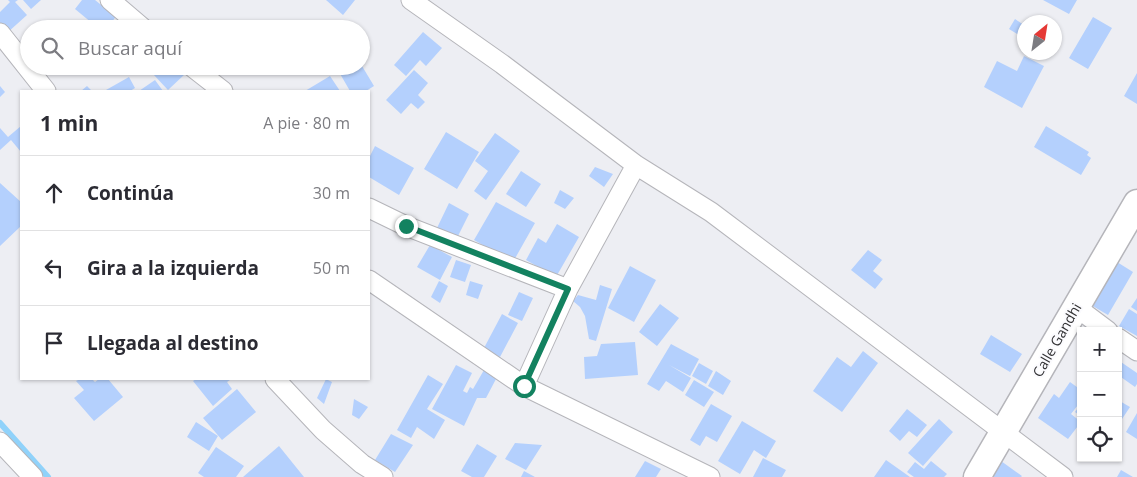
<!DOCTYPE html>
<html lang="es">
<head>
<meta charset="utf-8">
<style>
	body { margin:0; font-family:"Open Sans",sans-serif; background:#f2f2f3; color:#2b2b33 }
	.controls { position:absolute; right:15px; bottom:15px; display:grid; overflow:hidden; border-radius:0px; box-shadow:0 1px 4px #0004 }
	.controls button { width:45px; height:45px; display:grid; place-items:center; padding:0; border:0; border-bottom:1px solid #e1e1e2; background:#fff; color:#2b2b33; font:25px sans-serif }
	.compass { position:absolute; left:1017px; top:15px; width:45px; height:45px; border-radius:50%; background:#fff; box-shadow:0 1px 4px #0004; rotate:30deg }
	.stop { position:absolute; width:15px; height:15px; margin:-11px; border:4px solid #138260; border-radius:50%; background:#fff }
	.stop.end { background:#138260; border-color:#fff; box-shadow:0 1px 5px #0008 }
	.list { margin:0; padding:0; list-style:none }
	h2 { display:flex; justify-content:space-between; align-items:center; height:65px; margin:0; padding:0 20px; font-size:21px }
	h2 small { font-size:16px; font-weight:400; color:#7c7c81 }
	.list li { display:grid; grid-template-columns:32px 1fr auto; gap:15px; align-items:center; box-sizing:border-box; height:75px; padding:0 20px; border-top:1px solid #e1e1e2 }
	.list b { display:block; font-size:19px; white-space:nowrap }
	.list em { font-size:16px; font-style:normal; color:#7c7c81 }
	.icon { flex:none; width:28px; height:28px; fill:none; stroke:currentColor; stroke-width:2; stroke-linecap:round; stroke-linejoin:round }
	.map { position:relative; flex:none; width:1137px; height:477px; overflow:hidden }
	.search { position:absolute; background:#fff; box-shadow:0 1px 4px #0004; left:20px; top:20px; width:350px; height:55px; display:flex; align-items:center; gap:12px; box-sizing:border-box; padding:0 18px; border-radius:28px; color:#7c7c81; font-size:19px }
	.panel { position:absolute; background:#fff; box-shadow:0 1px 4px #0004; left:20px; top:90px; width:350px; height:290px; border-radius:0px }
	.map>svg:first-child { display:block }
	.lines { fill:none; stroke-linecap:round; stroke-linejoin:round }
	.stream { stroke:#90d2fa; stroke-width:6 }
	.building { fill:#b4d0fd }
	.minor-casing { stroke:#b5b5ba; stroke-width:21 }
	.secondary-casing { stroke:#b5b5ba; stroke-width:29 }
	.minor { stroke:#fff; stroke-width:19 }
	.secondary { stroke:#fff; stroke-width:26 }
	.route { stroke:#138260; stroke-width:6 }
	.labels { text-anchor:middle; stroke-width:4; stroke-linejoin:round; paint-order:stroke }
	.street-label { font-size:14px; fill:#323234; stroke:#fbfbfe }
</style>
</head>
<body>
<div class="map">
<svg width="1137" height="477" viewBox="0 0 1137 477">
	<rect width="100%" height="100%" fill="#edeef3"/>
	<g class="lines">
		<path class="stream" d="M0,423L48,477"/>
	</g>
	<path class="building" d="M8,0H18L15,2L27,15L7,33L0,25V12L10,2Z
		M23,0H41L31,9Z
		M82,0H95L105,8L108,5L119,13L110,24L105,20L98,28L75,9Z
		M326,0H355L343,15Z
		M1043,0H1077L1069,14Z
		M1093,17L1112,28L1088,69L1069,58Z
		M119,18L130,29H108Z
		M1015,19L1024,25V38L1009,29Z
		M423,32L442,48L426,66L420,60L406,76L394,65Z
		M1024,56L1044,66L1022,108L984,87L997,61L1017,71Z
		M162,66H177L185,74L168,90L153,74Z
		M350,66H362L374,86L366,91H350L339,72Z
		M414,70L428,83L418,95L425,102L418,109L411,103L401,114L386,100Z
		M1137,73V104L1124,96Z
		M330,76L340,91H305Z
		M129,77L135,88L130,91H107L106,90Z
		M155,80L163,91H139Z
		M0,86L5,92L0,97Z
		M87,86L92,91H81Z
		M21,126V152L11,140L0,150V128L8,137Z
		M1046,126L1089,152L1087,155L1091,158L1081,175L1034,147Z
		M446,132L479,152L457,189L424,169Z
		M495,133L520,151L486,200L474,191L488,171L475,161Z
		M375,146L414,168L399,195L369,177V158Z
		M595,167L613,174L604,187L589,176Z
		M521,171L541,184L526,207L506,194Z
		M0,183L21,202V226L0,246Z
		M560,190L574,198L565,209L554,203Z
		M496,202L535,223L513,262L474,240Z
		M449,203L469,214L457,238L437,228Z
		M557,224L579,237L556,277L526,260L538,238L546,243Z
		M430,245L452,257L440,280L417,267Z
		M868,250L882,260L873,271L883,279L875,289L851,270Z
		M456,260L471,265L465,282L450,277Z
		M1117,262L1133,272L1108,315L1091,305Z
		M630,266L656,280L634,322L608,308Z
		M439,281L448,286L440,303L431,297Z
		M470,281L483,285L478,299L466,295Z
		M600,285L612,289L596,341L589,339L585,316L580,307L573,301L578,295L596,300Z
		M519,292L533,298L522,321L508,315Z
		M1137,298V311L1131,307Z
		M660,304L679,318L657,346L639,332Z
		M1129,309L1137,314V336L1119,326Z
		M502,314L518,323L500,357L484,348Z
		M991,335L1022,354L1010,372L980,354Z
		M635,342L638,375L585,379L584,357L597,356L601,344Z
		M671,344L699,359L690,376L669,365L691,378L683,392L666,381L659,391L647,384Z
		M863,351L878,363L842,412L813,391L837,357L851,367Z
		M1118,360L1137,373V384L1135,387L1118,375Z
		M699,363L713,371L706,384L692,376Z
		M456,365L472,373L463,391L467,393L470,387L473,389L484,370L496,379L486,398H477L464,426L432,409Z
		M716,371L731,381L723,395L708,386Z
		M428,375L443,384L427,409L445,420L434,439L417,427L411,438L397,430Z
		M80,379H92L95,382L99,379H108L123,397L94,421L74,398L84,390L76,381Z
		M196,379H229L230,380L227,382L232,389L213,406L193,381Z
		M326,379L332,382L324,404L317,398Z
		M694,380L714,392L704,407L685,395Z
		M1070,382L1081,390V401L1071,414L1081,422L1068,439L1038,418L1054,394L1059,398Z
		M237,389L256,412L222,440L203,418Z
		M354,399L368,407L359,419L352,415Z
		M1118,400L1130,407L1118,425Z
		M711,404L732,416L717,442L706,436L700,446L690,440Z
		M1081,404V416L1075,412Z
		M907,409L927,425L917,437L909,431L900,441L889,431Z
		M1137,413V439L1126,432Z
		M939,419L953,432L923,466L908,453Z
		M742,421L776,441L766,458L754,450L740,474L718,461Z
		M196,422L218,436L209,451L187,437Z
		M391,434L413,445L395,472L375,460Z
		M515,443L542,445L526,470L505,459Z
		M477,444L497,456L484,477H472L461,471Z
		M279,446L304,477H243Z
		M216,447L244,466L236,477H204L198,473Z
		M763,458L786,470L782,477H753Z
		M886,460L910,477H874Z
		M645,461L661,469L656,477H635Z
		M931,461L947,474L944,477H914L907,472L915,462L924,469Z
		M1001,461L1022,476L1021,477H990Z
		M1121,470L1133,477H1117Z
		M524,471L535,477H521Z"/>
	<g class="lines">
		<g class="minor-casing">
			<path id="minor" d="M110,0L144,29
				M411,0L502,64L636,165L711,212L1063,477
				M0,33L46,91
				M191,66L223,91
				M369,208L406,226L568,289
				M369,280L524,386L710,477
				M1076,307L1108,331
				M1118,338L1137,351
				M275,379L323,430L362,464L383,477
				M524,386L568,289L636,165
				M0,442L33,477"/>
		</g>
		<g class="secondary-casing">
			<path id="secondary" d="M977,477L1137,203"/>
		</g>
		<use href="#minor" class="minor"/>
		<use href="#secondary" class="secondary"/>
	</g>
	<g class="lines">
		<path class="route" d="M406,226L568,289L524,386"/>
	</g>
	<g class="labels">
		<g class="street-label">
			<text transform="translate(1057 340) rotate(-60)" y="5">Calle Gandhi</text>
		</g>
	</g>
</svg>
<div class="controls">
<button>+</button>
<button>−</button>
<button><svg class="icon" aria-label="locate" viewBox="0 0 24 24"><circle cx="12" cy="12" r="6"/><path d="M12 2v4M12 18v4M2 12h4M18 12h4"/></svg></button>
</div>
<svg class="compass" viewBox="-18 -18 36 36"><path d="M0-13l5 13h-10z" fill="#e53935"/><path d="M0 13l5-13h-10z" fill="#7c7c81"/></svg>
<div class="stop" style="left:524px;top:386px"></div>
<div class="stop end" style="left:406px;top:226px"></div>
<div class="search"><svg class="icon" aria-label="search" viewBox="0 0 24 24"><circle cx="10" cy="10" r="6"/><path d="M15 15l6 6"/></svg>Buscar aquí</div>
<section class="panel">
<h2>1 min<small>A pie · 80 m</small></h2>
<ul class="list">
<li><svg class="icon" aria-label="ahead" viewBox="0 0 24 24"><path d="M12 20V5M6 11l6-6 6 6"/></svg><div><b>Continúa</b></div><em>30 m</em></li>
<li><svg class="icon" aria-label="left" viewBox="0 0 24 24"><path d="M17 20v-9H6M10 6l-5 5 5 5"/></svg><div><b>Gira a la izquierda</b></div><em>50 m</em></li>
<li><svg class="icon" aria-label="arrive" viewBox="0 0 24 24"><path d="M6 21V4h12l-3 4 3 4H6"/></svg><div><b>Llegada al destino</b></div></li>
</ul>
</section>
</div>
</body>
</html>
